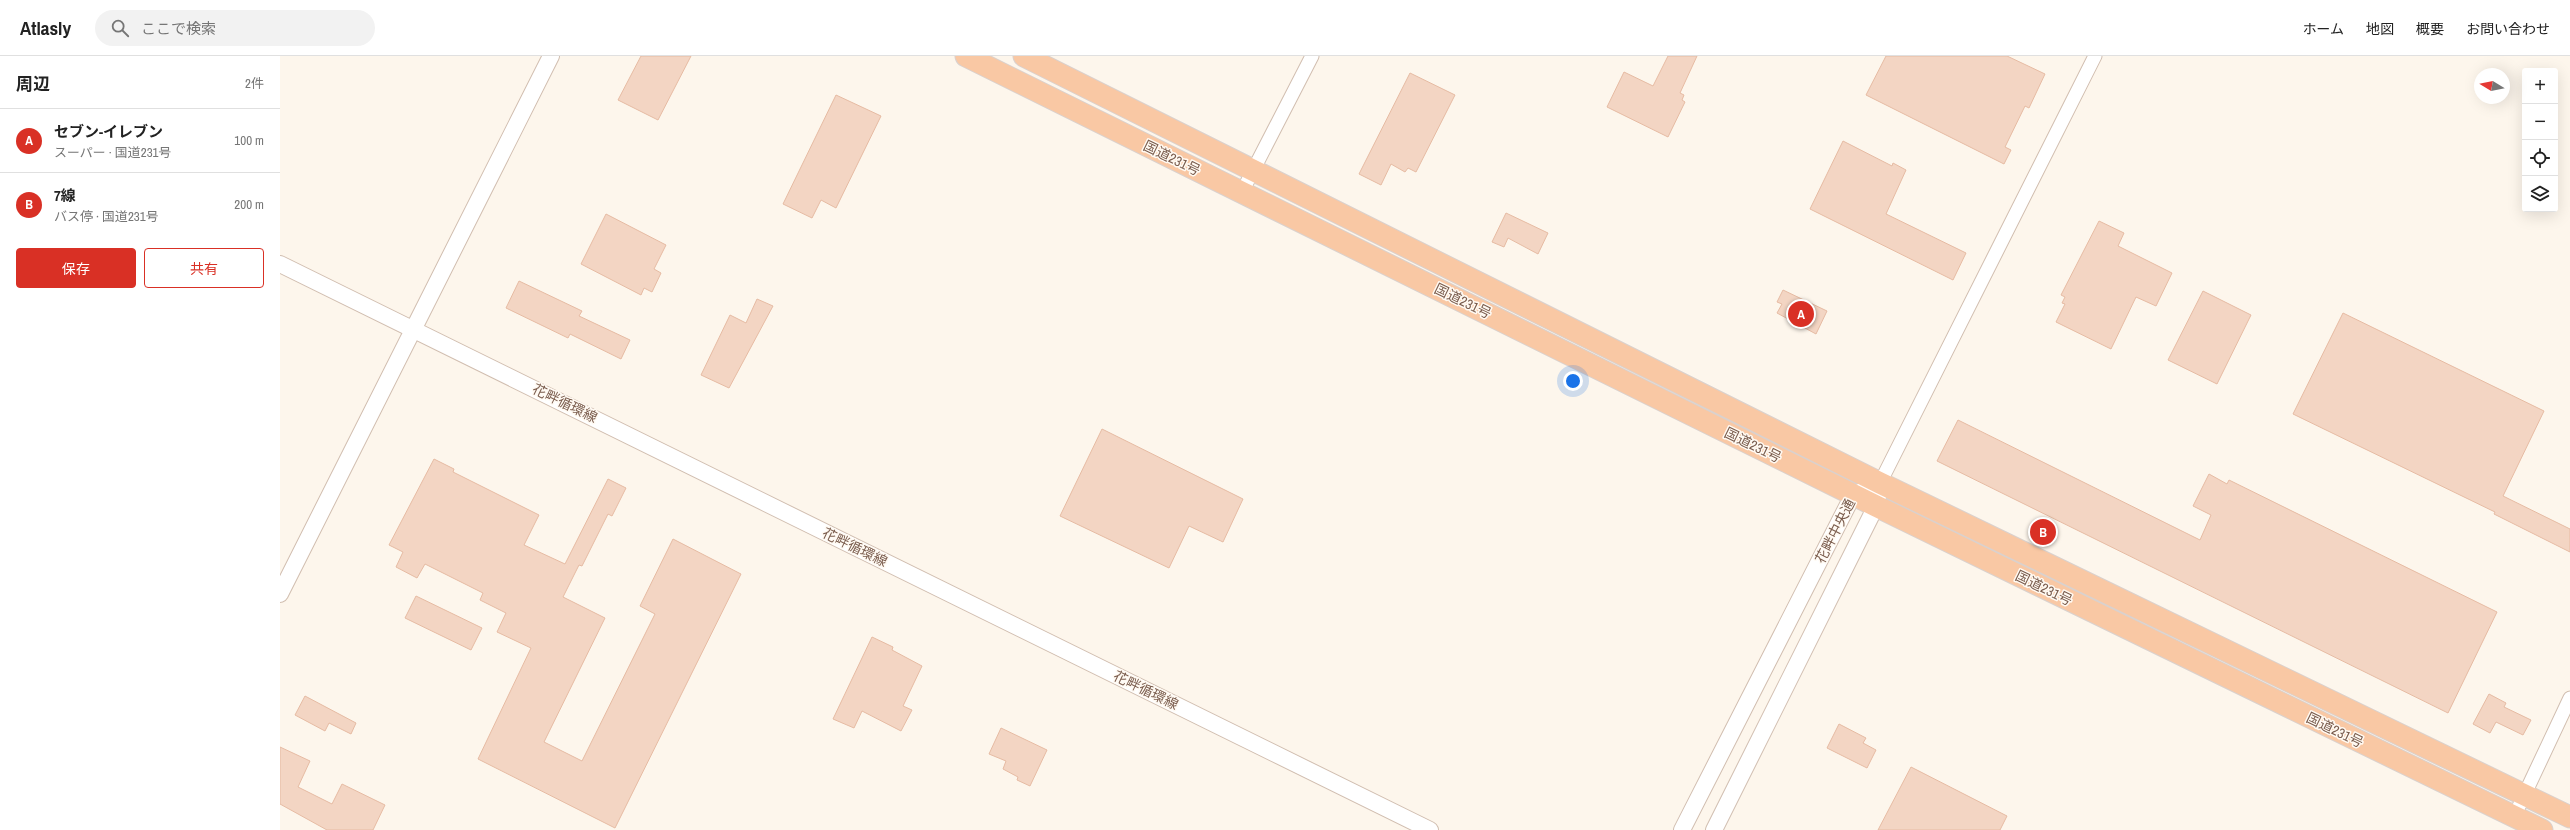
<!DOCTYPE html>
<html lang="ja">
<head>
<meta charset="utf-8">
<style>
	body { margin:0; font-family:"Archivo Narrow","Noto Sans JP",sans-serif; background:#f2f2f2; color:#222 }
	.controls { position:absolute; right:12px; top:12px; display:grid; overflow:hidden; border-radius:4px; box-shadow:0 4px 16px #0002 }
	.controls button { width:36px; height:36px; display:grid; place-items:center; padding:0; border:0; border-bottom:1px solid #e0e0e0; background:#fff; color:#222; font:20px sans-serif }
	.compass { position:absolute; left:2194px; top:12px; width:36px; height:36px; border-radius:50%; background:#fff; box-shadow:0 4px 16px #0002; rotate:280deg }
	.you { position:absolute; left:1293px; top:325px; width:14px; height:14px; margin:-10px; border:3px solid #fff; border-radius:50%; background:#1a73e8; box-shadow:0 0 0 6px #1a73e833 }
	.badge { display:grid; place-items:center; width:26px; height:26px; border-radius:50%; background:#d93025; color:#fff; font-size:13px; font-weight:700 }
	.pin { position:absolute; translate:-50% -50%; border:2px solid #fff; box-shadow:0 1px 4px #0006 }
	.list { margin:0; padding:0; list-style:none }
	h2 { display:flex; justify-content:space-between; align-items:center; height:52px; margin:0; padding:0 16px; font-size:17px }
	h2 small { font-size:13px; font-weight:400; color:#767676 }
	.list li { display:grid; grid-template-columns:26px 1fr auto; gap:12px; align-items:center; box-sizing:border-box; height:64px; padding:0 16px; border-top:1px solid #e0e0e0 }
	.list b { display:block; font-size:15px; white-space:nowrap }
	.list p { margin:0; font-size:13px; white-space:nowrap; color:#767676 }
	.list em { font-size:13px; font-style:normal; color:#767676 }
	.actions { display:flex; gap:8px; padding:12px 16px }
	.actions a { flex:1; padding:9px 0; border:1px solid #d93025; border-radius:4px; text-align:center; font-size:14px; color:#d93025 }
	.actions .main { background:#d93025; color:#fff }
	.icon { flex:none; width:22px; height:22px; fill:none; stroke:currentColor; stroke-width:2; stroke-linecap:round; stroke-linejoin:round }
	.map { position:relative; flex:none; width:2290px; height:774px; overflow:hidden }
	header { display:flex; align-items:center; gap:24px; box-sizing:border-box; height:56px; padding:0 20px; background:#fff; border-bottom:1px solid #e0e0e0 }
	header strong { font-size:19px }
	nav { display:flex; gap:22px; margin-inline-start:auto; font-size:14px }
	.search { width:280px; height:36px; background:#f2f2f2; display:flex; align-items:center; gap:10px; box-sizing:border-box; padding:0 14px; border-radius:22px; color:#767676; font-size:15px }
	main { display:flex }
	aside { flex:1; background:#fff }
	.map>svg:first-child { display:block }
	.building { fill:#f3d5c3; stroke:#e6bba3 }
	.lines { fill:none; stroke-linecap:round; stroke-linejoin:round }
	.minor-casing { stroke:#d1beb0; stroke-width:15 }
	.tertiary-casing { stroke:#d1beb0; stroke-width:18 }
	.trunk-casing { stroke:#dad1cd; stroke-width:23 }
	.minor { stroke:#fff; stroke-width:13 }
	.tertiary { stroke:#fff; stroke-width:16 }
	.trunk { stroke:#f9c8a4; stroke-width:21 }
	.labels { text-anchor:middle; stroke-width:3; stroke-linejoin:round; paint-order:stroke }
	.street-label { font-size:14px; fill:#7a5c4d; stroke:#fffaf3 }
</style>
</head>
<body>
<header>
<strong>Atlasly</strong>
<div class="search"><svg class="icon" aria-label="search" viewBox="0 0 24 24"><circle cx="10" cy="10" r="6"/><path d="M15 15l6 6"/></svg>ここで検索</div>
<nav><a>ホーム</a><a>地図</a><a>概要</a><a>お問い合わせ</a></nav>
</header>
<main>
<aside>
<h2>周辺<small>2件</small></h2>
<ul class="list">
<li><span class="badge">A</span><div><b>セブン-イレブン</b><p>スーパー · 国道231号</p></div><em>100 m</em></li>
<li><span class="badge">B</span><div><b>7線</b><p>バス停 · 国道231号</p></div><em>200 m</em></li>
</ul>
<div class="actions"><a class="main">保存</a><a>共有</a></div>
</aside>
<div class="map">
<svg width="2290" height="774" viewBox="0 0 2290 774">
	<rect width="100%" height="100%" fill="#fdf6ec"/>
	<path class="building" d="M361,0H411L378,64L338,44Z
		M1388,0H1417L1400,37L1404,39L1402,44L1405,46L1388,81L1327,51L1344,16L1373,30Z
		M1606,0H1727L1765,18L1749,52L1745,50L1725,91L1731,94L1724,108L1586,39Z
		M1130,17L1175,39L1136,116L1128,112L1125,116L1111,108L1101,129L1079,118Z
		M556,39L601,60L556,152L541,144L532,162L503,148Z
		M1563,85L1612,110L1613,107L1626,114L1606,158L1686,197L1673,224L1530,153Z
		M1226,157L1268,177L1258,198L1228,182L1224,191L1212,186Z
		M326,158L386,189L374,213L381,217L372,236L364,232L361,239L301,208Z
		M1819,165L1844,177L1838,190L1892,217L1876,250L1856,241L1831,293L1776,266L1785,248L1782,247L1785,241L1781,239Z
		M239,225L302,255L299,260L350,284L341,303L290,278L288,282L226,252Z
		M1503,234L1547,255L1536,278L1497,257L1502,248L1497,246Z
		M1923,235L1971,259L1937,328L1888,304Z
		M477,243L493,250L449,332L421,319L450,259L466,267Z
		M2063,257L2264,355L2223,440L2290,473V496L2214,458L2215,456L2013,358Z
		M1678,364L1920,484L1931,459L1913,450L1929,418L1947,428L1949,424L2217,556L2168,657L1657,405Z
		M822,373L963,443L943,486L909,470L889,512L780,460Z
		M154,403L174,413L173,416L259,459L244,489L285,508L328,423L346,432L332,460L328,458L302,510L299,509L283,541L325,562L264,686L302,705L375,558L360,550L393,483L461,518L335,772L198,703L251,592L217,576L226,557L200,544L203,537L145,508L137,522L116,511L123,496L109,489Z
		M136,540L202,572L191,594L125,562Z
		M592,581L613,591L612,594L642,610L623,650L632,654L621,675L582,655L574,672L553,663Z
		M2209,638L2226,647L2224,651L2251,664L2243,679L2216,666L2210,677L2193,668Z
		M25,640L76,667L71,678L49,667L45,675L15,659Z
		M1559,668L1586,682L1583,687L1596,694L1587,712L1547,692Z
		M721,672L767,694L750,730L737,724L738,721L723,713L726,705L709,698Z
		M0,691L30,705L18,731L52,748L62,728L105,749L93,774H47L0,748Z
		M1631,711L1727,760L1720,774H1598Z"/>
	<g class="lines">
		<g class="minor-casing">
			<path id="minor" d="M962,136L1032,0
				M1600,427L1815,0
				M2234,761L2290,642"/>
		</g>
		<g class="tertiary-casing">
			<path id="tertiary" d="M0,208L1150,774
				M0,538L271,0
				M1402,774L1573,439L1600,427
				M1434,774L1596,450L1598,440"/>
		</g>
		<g class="trunk-casing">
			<path id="trunk" d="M686,0L1596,450L2262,774
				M744,0L1600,427L2290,761"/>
		</g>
		<use href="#minor" class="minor"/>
		<use href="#tertiary" class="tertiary"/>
		<use href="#trunk" class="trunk"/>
	</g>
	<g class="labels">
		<g class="street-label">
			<text transform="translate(892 102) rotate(26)" y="5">国道231号</text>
			<text transform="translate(1183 245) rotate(26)" y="5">国道231号</text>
			<text transform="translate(285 347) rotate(26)" y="5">花畔循環線</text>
			<text transform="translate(1473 389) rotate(26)" y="5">国道231号</text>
			<text transform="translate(1555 475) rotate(-63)" y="5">花畔中央通</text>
			<text transform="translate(575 491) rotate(26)" y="5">花畔循環線</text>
			<text transform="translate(1764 532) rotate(26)" y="5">国道231号</text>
			<text transform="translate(866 634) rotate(26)" y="5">花畔循環線</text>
			<text transform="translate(2055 674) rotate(26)" y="5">国道231号</text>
		</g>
	</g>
</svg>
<div class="controls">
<button>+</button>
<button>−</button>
<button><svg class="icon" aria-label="locate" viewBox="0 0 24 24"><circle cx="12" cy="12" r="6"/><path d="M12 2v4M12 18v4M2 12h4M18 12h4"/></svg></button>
<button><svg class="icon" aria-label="layers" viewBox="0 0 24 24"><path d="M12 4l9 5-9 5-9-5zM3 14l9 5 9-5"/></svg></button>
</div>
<svg class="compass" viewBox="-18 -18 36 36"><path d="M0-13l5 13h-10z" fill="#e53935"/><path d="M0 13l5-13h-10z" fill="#767676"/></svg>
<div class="you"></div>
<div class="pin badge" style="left:1521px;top:258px">A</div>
<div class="pin badge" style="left:1763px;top:476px">B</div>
</div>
</main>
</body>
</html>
